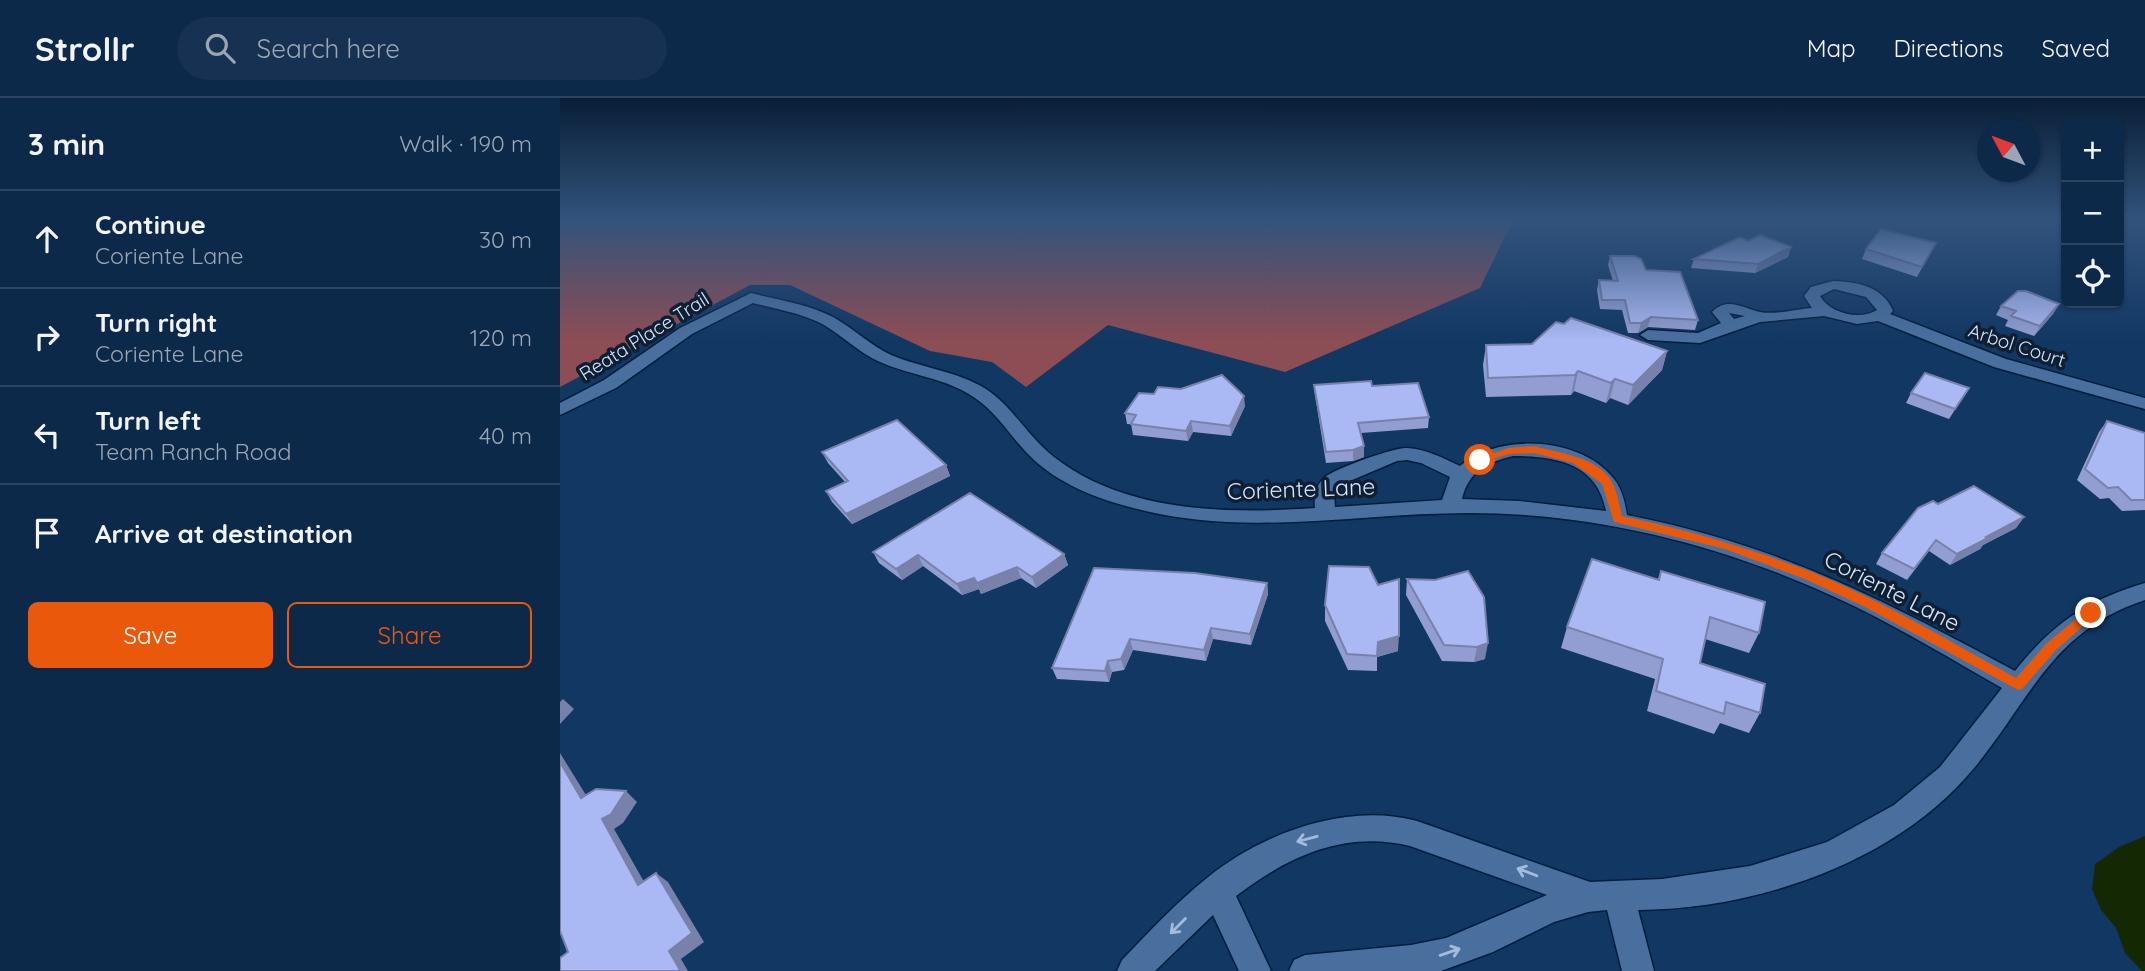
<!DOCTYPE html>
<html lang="en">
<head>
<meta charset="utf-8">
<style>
	body { margin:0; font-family:Quicksand,sans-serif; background:#163151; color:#f1f3f6 }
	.controls { position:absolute; right:21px; top:21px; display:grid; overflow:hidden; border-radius:10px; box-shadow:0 2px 5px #0004 }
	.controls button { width:63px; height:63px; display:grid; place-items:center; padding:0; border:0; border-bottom:2px solid #2d4562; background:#0d294a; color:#f1f3f6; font:35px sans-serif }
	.compass { position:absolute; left:1417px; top:21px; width:63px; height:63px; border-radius:50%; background:#0d294a; box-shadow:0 2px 5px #0004; rotate:311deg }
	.stop { position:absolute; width:21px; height:21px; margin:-16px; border:5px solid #ea580c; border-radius:50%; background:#fff }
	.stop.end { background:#ea580c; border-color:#fff; box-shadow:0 2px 7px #0008 }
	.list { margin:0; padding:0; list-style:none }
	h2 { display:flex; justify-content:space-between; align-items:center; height:91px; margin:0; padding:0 28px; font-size:30px }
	h2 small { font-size:23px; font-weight:400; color:#9aa6b5 }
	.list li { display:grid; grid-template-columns:46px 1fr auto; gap:21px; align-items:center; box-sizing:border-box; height:98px; padding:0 28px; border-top:2px solid #2d4562 }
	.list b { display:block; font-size:26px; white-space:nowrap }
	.list p { margin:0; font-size:23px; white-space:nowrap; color:#9aa6b5 }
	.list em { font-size:23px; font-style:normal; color:#9aa6b5 }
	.actions { display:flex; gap:14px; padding:21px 28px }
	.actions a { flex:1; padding:16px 0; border:2px solid #ea580c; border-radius:10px; text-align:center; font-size:24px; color:#ea580c }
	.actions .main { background:#ea580c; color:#fff }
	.icon { flex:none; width:38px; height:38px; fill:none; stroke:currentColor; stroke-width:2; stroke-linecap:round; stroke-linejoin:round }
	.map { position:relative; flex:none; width:1585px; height:873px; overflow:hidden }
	header { display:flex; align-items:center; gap:42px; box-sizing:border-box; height:98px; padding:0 35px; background:#0d294a; border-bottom:2px solid #2d4562 }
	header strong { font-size:33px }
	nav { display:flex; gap:38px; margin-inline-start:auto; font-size:24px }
	.search { width:490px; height:63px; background:#163151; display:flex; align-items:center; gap:18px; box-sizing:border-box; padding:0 24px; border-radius:38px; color:#9aa6b5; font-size:26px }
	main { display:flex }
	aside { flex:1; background:#0d294a }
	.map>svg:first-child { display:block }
	.forest { fill:#8c4d54 }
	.water { fill:#142903 }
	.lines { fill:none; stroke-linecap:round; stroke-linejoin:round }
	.minor-casing { stroke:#021e3e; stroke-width:3 }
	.minor { fill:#486f9e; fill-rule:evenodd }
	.wall { fill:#929ed1 }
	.shaded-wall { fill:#7781aa }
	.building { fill:#aab8f3; stroke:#7781aa; stroke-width:2 }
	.oneway { stroke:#a4bcdb }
	.route { fill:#ea580c }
	.labels { text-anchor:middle; stroke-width:7; stroke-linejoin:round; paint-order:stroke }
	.far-street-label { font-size:19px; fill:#d5e6fc; stroke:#0f1f33 }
	.street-label { font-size:23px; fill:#d5e6fc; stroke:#0f1f33 }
</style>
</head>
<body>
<header>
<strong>Strollr</strong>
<div class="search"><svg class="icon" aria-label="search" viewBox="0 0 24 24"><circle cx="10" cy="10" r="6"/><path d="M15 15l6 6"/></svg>Search here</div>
<nav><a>Map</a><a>Directions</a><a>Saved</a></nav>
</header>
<main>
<aside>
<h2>3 min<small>Walk · 190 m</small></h2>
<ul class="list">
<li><svg class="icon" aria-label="ahead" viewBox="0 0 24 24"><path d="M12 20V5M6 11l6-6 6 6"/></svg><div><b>Continue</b><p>Coriente Lane</p></div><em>30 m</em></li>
<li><svg class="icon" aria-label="right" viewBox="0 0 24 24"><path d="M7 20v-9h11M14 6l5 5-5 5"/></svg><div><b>Turn right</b><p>Coriente Lane</p></div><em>120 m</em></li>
<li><svg class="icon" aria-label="left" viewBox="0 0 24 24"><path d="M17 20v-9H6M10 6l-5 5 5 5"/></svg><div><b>Turn left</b><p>Team Ranch Road</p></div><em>40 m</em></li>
<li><svg class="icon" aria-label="arrive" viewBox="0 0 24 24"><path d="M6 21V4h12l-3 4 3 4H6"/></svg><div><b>Arrive at destination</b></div></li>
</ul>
<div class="actions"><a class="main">Save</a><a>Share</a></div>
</aside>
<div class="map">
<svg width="1585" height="873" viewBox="0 0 1585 873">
	<rect width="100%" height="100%" fill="#113763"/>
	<path class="forest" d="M0,120H954L920,190L725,274L548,227L466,289L432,264L370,253L230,187H190L0,289Z"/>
	<path class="water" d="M1585,738V873H1582L1565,855L1556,830L1541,812L1532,791L1535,766L1559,749Z"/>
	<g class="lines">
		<g class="minor-casing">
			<path id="minor" d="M1273,183C1297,184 1323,188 1333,213L1330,216L1446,261L1585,300V311L1434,269L1318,223L1297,226L1264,218L1200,224L1140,245L1088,242L1080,237L1088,232L1138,235L1161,225L1152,214C1167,198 1183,210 1200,214C1215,217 1237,211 1252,210L1244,198L1251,189ZM1274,191L1306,199L1317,212C1299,223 1270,215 1260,198ZM1169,215L1185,218L1174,221Z
				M191,195C218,202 248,206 273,219C293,230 310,247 331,257C362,270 397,273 426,291C453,309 468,339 494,359C565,415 669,416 755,410C754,399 755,388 764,380C773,371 835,349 847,350C866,351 883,360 900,368C939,334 1022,339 1054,381C1062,391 1065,404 1067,417C1216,446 1324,502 1455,573C1492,526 1527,502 1585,485V502C1492,533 1472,599 1415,669C1337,764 1198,811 1078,812L1094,873H1062L1047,812L1028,814L994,824L933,854L881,873H729L734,862L745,857L851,847L886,840L987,797L850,748C784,732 727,759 676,798L711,873H679L653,817L595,873H557L562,862C589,834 617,804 647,780C702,735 787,704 857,723L1030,784L1102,781L1190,768L1267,744L1334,707L1380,669L1442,590C1393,562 1345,533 1294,508C1174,450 1043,415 909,415C793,415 680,441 566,408C529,398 492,382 466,354C449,336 436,314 415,300C387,280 351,278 320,264C299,255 283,238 264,227C242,215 216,211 193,205L132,236L56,290L0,317V305L44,282L120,230ZM953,358C996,358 1037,365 1046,413L959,403L902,401C908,374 927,364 953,358ZM847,362L861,365L890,379L882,402L775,409L774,396L778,388L837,363Z"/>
		</g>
		<use href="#minor" class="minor"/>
	</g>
	<path class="wall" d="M1376,145L1357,179L1302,161L1306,151Z
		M1231,149L1228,159L1195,175L1131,170L1134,161Z
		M1050,158L1086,172L1138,222L1135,232L1088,229L1078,235H1068L1062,212L1040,211L1037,192L1039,182L1053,183L1048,167Z
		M1499,206L1493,216L1474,238L1445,228L1448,222L1436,217L1441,208Z
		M972,246L1107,253L1102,272L1068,307L1050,300L1046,305L1014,293L1011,297L926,299L923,267L926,247Z
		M754,287L812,288L869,319L868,330L801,335L804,348V359L793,363L766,365L755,297Z
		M1409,290L1389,321L1346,305L1351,295Z
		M685,308L671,338L633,334L628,343L573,337L571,326H567L565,315Z
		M1547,323L1585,335V412L1562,413L1549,400L1540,401L1517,382L1539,334Z
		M262,354L386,367L390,378L292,426L272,404L266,393L285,384L268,365Z
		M1378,406L1464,419L1456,430L1423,447L1420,451L1390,467L1369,453L1347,482L1316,466L1322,455Z
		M313,454L504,456L508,467L476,490L461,480L421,496L419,491L402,497L363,468L342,482L319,465Z
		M1101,473L1199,535L1189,555L1145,541L1140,565L1200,615L1189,635L1160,625L1154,636L1087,613L1095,581L1001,550L1007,529L1098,481Z
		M847,481L875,482L925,561L914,564L882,563L846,497Z
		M707,485L708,496L691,547L653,541L646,563L573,552L564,572L552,574L549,584L497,581L492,570Z
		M765,507L838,553L817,559V573L788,572L765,523Z"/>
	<path class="shaded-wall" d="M1231,149L1228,159L1195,175L1198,166Z
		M1499,206L1493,216L1474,238L1480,228Z
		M1091,219L1088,229L1078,235L1081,225Z
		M1107,253L1102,272L1068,307L1073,287Z
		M1018,273L1014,293L1011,297L1015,277Z
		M1055,281L1050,300L1046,305L1051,285Z
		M684,298L685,308L671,338L670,328Z
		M631,323L633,334L628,343L626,333Z
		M804,348V359L793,363V352Z
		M386,367L390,378L292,426L286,416Z
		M1464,419L1456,430L1423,447L1420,451L1390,467L1397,456L1426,439Z
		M504,456L508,467L476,490L472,479Z
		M358,457L363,468L342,482L336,471Z
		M457,469L461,480L421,496L417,485Z
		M414,480L419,491L402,497L397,486Z
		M707,485L708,496L691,547L690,536Z
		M651,530L653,541L646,563L644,552Z
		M839,538L838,553L817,559L818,544Z
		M570,541L573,552L564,572L561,561Z
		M928,545L925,561L914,564L917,549Z
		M548,563L552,574L549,584L545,573Z
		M3,601L14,611L0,626V604Z
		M0,655L34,710L21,700L0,664Z
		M66,693L77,704L63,725L54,731L91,796L78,787L42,721Z
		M96,775L108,784L144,844L121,861L128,873H118L109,853Z"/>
	<path class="building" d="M1321,131L1376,145L1362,169L1306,151Z
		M1200,137L1231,149L1198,166L1134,161L1180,139L1188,143Z
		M1050,158H1074L1081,161L1086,172L1120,174L1138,222L1091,219L1081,225H1070L1065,202H1042L1039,182L1058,183Z
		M1458,193H1466L1499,206L1480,228L1451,218L1456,213L1441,208Z
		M1011,220L1107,253L1073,287L1055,281L1051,285L1018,273L1015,277L928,280L926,247L972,246L996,224L1004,226Z
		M1365,275L1409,290L1395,311L1351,295Z
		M662,277L684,298L670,328L631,323L626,333L578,327L571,326L576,317L565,315L579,295L594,296L598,289L621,291Z
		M811,283L812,288L858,285L869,319L798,325L804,348L793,352L766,354L754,287Z
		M337,322L386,367L286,416L266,393L288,383L262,354Z
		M1547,323L1585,335V402H1571L1558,389L1548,390L1525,371Z
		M1414,388L1464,419L1426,439L1428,440L1397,456L1376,442L1354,471L1322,455L1358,410L1373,403L1378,406Z
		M410,395L504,456L472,479L457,469L417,485L414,480L397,486L358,457L336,471L313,454Z
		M1032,461L1099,482L1101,473L1205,504L1199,535L1150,519L1140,565L1205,586L1200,615L1166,604L1164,616L1096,593L1103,561L1007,529Z
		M769,468L809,469L818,487L839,481V538L818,544L817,558L787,556L765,507Z
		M534,470L635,475L707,485L690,536L651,530L644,552L570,541L561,561L548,563L545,573L492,570Z
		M908,473L924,499L928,545L917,549L884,547L847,481L875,482Z
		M0,664L21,700L36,691L66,693L51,716L42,721L78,787L96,775L132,835L109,853L120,872L118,873H0V860L8,854L0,833Z"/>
	<defs><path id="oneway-shaft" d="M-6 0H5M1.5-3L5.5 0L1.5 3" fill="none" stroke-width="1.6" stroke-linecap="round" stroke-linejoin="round" transform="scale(1.75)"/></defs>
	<g class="oneway">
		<use href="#oneway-shaft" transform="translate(747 741) rotate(165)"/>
		<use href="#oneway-shaft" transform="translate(967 774) rotate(-159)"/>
		<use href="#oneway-shaft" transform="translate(618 828) rotate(135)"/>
		<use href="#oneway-shaft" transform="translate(890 854) rotate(-19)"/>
	</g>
	<linearGradient id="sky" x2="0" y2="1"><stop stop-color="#091e36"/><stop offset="0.5" stop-color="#32537c"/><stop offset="1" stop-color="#32537c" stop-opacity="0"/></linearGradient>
	<rect width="1585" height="242" fill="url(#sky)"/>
	<path class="route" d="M974,348C998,355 1041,359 1053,386C1058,396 1059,408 1062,418C1128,432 1190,450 1252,474C1323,503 1389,543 1456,580L1487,545L1527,512L1531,510L1538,515L1496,552L1462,591L1458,592L1307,510L1245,481L1165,451L1054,424L1042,386L1013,365L974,355L949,356L920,365L915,362L948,350Z"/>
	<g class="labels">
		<g class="far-street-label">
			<text transform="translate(84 238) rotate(-32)" y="7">Reata Place Trail</text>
			<text transform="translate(1457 247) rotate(18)" y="7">Arbol Court</text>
		</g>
		<g class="street-label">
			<text transform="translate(741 391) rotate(-2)" y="8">Coriente Lane</text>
			<text transform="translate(1332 493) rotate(27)" y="8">Coriente Lane</text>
		</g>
	</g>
</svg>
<div class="controls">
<button>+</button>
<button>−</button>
<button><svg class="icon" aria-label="locate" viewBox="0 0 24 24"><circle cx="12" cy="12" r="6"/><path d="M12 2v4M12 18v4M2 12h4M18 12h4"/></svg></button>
</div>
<svg class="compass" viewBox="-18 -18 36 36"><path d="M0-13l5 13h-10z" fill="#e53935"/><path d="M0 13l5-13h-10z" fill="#9aa6b5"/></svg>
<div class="stop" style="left:920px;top:362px"></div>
<div class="stop end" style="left:1531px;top:515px"></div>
</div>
</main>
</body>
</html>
